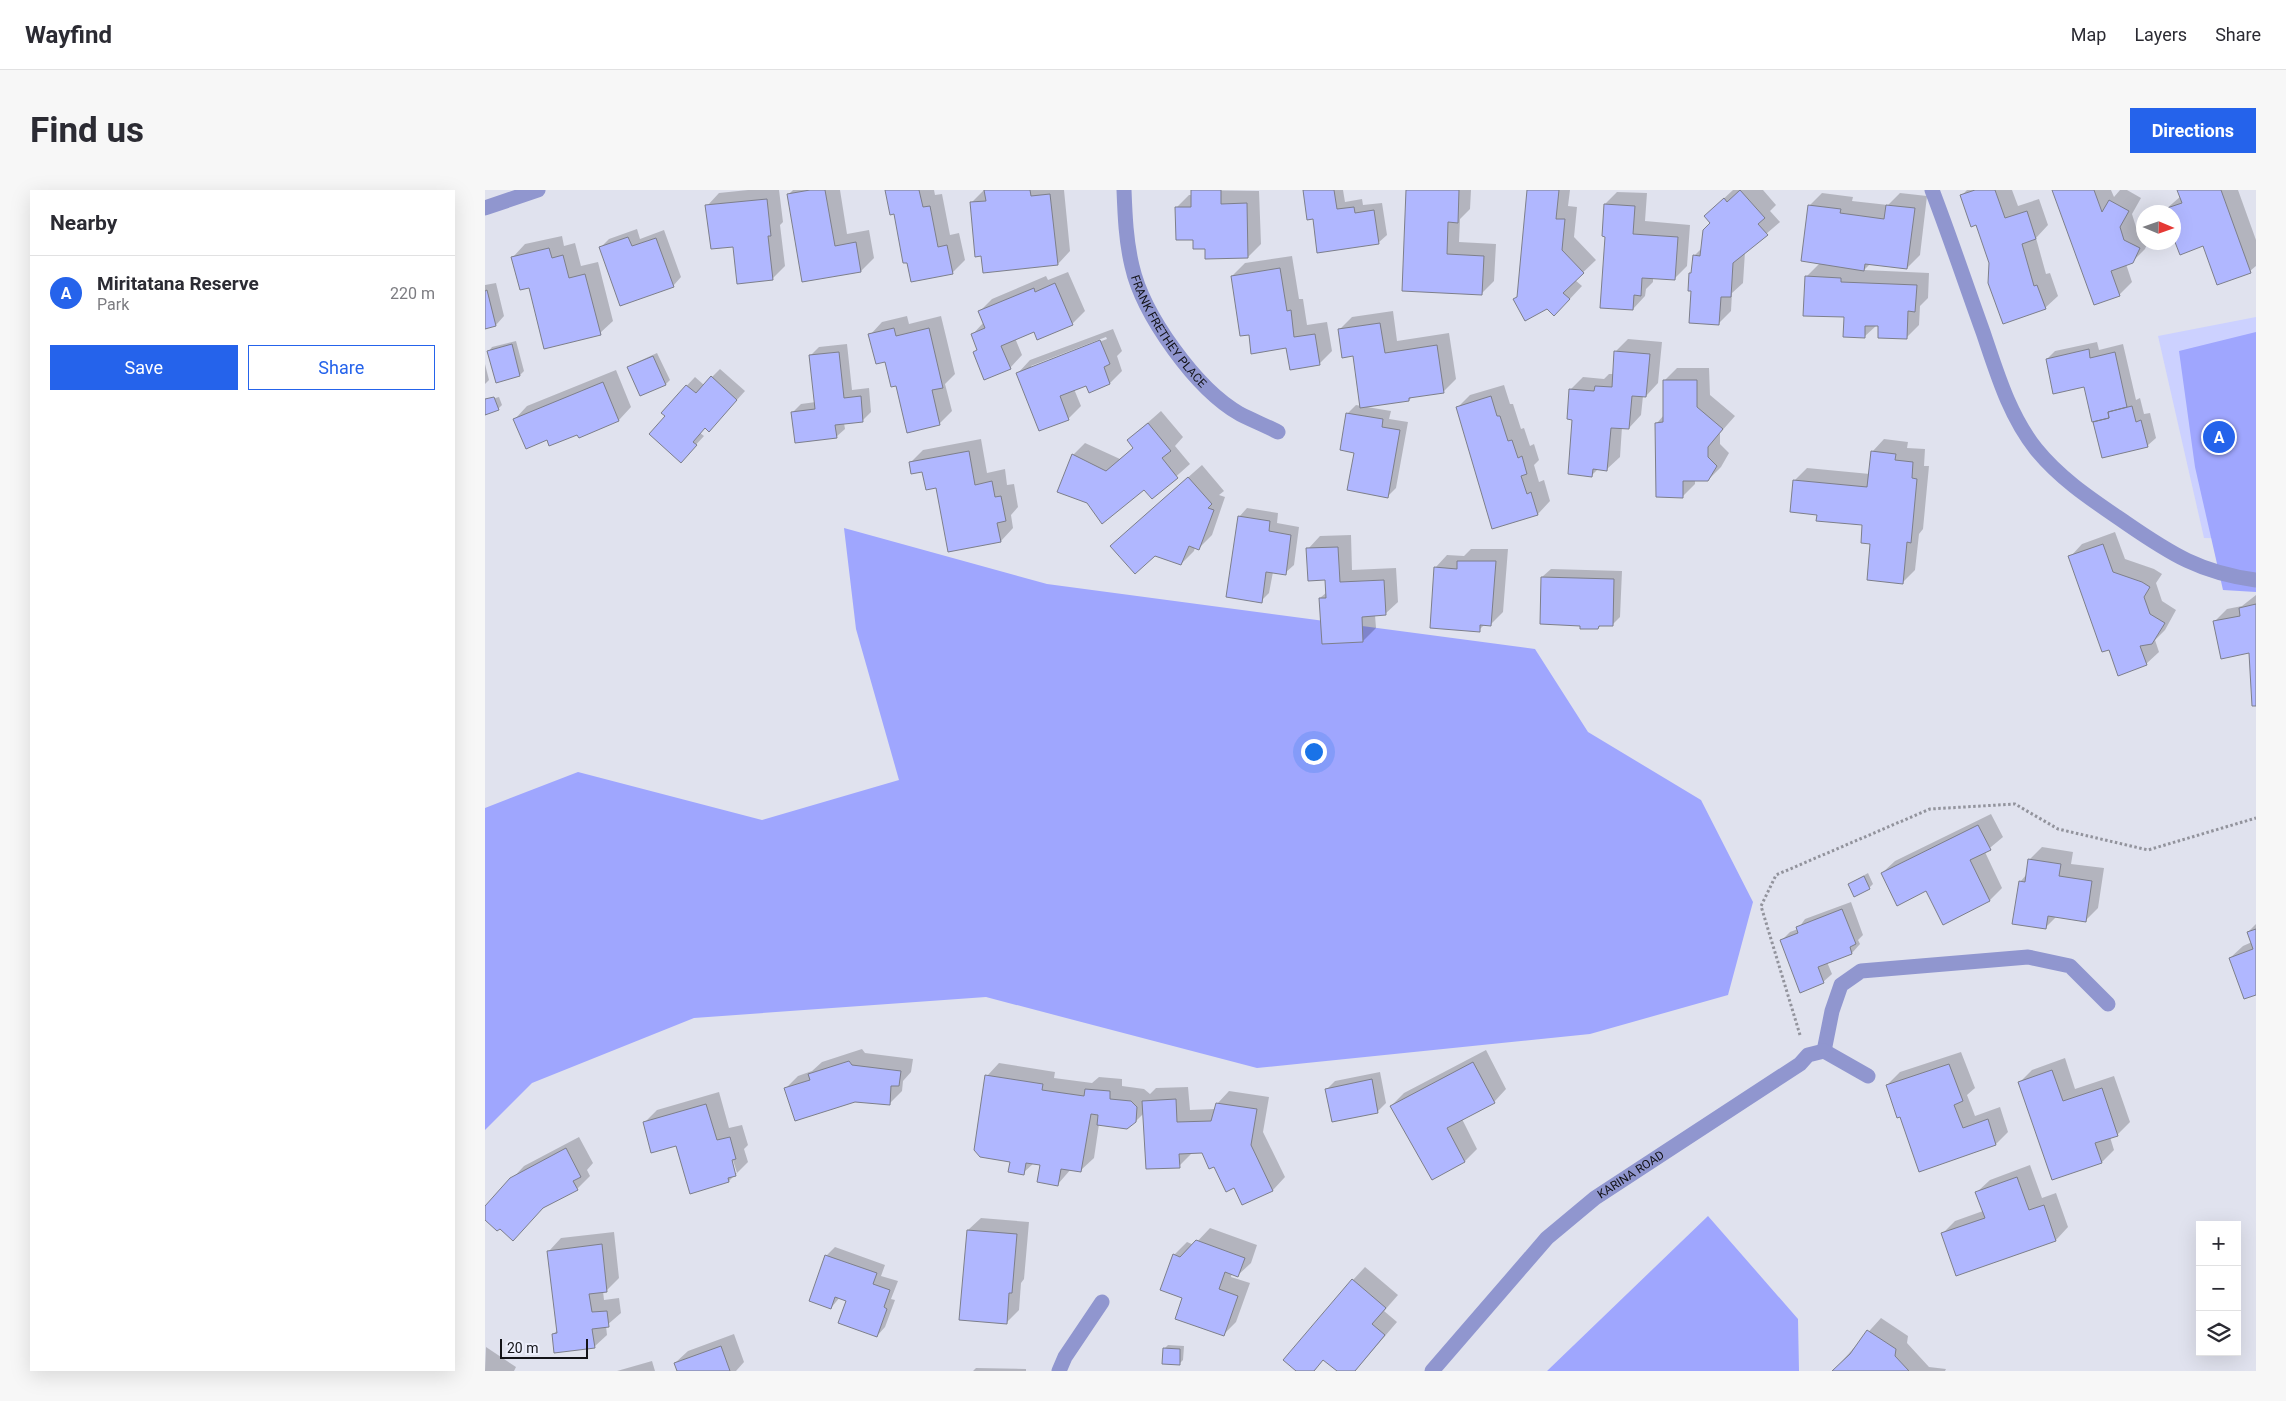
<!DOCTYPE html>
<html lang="en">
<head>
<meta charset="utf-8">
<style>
	body { margin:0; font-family:Roboto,sans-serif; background:#f7f7f7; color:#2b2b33 }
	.controls { position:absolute; right:15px; bottom:15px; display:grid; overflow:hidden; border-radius:0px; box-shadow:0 5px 20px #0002 }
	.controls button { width:45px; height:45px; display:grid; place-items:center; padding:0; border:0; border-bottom:1px solid #e1e1e2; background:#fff; color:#2b2b33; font:25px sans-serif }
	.compass { position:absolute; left:1651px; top:15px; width:45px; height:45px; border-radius:50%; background:#fff; box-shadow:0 5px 20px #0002; rotate:92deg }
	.scale { position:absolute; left:15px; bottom:12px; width:88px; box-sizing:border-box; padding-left:5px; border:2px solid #131318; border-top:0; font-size:14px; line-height:18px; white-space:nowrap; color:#131318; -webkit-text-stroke:4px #edeffc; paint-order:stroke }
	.you { position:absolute; left:828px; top:561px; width:18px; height:18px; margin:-12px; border:4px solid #fff; border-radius:50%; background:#1a73e8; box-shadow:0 0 0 8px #1a73e833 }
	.badge { display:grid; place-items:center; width:32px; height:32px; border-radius:50%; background:#2563eb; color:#fff; font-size:16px; font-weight:700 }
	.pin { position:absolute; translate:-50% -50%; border:2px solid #fff; box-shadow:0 1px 5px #0006 }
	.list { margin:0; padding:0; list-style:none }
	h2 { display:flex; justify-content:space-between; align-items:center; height:65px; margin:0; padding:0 20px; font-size:21px }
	h2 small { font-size:16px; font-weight:400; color:#7c7c81 }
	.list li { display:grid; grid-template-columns:32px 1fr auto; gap:15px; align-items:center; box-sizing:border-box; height:75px; padding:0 20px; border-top:1px solid #e1e1e2 }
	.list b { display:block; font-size:19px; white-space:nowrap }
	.list p { margin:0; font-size:16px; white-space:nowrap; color:#7c7c81 }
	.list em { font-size:16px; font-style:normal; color:#7c7c81 }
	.actions { display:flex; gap:10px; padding:15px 20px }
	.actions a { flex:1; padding:11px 0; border:1px solid #2563eb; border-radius:0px; text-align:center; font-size:18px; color:#2563eb }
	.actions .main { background:#2563eb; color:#fff }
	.icon { flex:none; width:28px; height:28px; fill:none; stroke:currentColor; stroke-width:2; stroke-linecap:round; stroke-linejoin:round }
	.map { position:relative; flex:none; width:1771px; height:1181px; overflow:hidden; border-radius:0px }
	header { display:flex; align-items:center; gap:30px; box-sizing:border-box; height:70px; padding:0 25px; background:#fff; border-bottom:1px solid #e1e1e2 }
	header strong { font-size:24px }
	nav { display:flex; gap:28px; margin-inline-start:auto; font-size:18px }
	.intro { display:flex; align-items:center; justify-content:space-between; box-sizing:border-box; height:120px; padding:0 30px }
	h1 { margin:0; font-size:35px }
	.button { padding:12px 22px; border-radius:0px; background:#2563eb; color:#fff; font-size:18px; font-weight:700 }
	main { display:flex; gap:30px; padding:0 30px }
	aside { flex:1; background:#fff; border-radius:0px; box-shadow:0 5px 20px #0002 }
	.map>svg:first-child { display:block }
	.green { fill:#ccd1ff }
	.forest { fill:#9fa6fe }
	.shadow { fill:#0003; fill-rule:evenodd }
	.building { fill:#b0b7ff; stroke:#7d7f8a }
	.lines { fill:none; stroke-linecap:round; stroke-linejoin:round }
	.path { stroke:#92939c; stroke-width:3; stroke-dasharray:2.5 2.5; stroke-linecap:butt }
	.minor { stroke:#9096cf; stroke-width:15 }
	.labels { text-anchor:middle; stroke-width:4; stroke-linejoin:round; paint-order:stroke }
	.street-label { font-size:12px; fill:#131318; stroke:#edeffc }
</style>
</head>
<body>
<header>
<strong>Wayfind</strong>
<nav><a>Map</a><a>Layers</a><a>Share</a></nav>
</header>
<div class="intro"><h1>Find us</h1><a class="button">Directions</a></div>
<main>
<aside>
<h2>Nearby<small></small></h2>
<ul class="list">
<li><span class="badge">A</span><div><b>Miritatana Reserve</b><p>Park</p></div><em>220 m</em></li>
</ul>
<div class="actions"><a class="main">Save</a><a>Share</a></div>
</aside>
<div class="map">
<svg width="1771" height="1181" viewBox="0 0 1771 1181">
	<rect width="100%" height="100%" fill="#e0e2ee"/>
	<path class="green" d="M1771,127V349L1719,348L1673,146Z"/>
	<path class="forest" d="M1771,142V402L1738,400L1710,277L1694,161Z
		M359,338L562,394L1050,459L1103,542L1216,610L1268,712L1243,805L1105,844L772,878L501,807L209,828L47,893L0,940V618L93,582L277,630L414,590L371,439Z
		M1223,1026L1313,1129L1314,1181H1062Z"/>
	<path class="shadow" d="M263,0H294L298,32L295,35L300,76L287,89L249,55L222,16L234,3Z
		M308,0H355L362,44L384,40L389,68L376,81L318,91L304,4Z
		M402,0H449L450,5L457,4L465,45L474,43L480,70L467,83L410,23Z
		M499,0H579L585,61L573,74L486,13Z
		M707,0L774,1L776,54L763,67L721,58L709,48L692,17L704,5H707Z
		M819,0H858L860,12L877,9L878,15L897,13L902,45L893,53L829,27Z
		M922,0H986L985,19L975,29L974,52L1011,54L1009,91L997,103L918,100Z
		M1044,0H1085L1083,16L1092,17L1089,47L1111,70L1090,90L1097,96L1082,112L1062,118L1030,109L1033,106Z
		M1248,0H1278L1291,15L1285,21L1295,32L1260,62L1258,93L1247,103L1246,121L1233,134L1208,81L1209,66L1217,58L1227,33L1220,26Z
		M1482,0H1527L1533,16L1554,9L1563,35L1551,48L1561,84L1565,83L1573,106L1560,118L1505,73L1492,34L1476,6Z
		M1568,0H1626L1629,7L1635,0H1642L1656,8L1647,24L1651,37L1658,41V52H1663L1660,59L1647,72L1641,74L1647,92L1634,105Z
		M1693,0H1753L1771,50V76L1765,81L1719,55L1688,22H1681L1680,20L1696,6Z
		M1132,2L1162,3L1160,31L1205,35L1202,76L1189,89L1168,88V92L1161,99L1160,106L1148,119L1121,46L1120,14Z
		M1337,3L1368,7L1367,11L1403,15L1415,3L1442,6L1435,65L1422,78L1386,73L1379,80L1444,83L1443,108L1435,116L1434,135L1421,148L1392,135L1379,147L1321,87L1335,73L1324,16Z
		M152,39L155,49L179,40L196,87L188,96L115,58L124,49Z
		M77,46L79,56L90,53L96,76L113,72L128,131L115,143L45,96L28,67L40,54Z
		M807,66L814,109H818L822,135L842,132L847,161L834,174L802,157L765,143L747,86L760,73Z
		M583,82L600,121L587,134L549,140L530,148L537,165L525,178L489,163L493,159L487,145L499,132L495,121L507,109L561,86L563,90Z
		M11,93L19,126L11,135L0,137V95Z
		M908,121L912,151L964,143L971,189L958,202L928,206L924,210L882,217L906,221L904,229L923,232L911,298L903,306L871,262L856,259L863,223L871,215L876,216L869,165L854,140L867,127Z
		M422,126L424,134L456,126L470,184L460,194L467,221L454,234L412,194L401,171L385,145L397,132Z
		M628,139L637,161L632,166L637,181L625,193L602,194L589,199L596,216L583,229L533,183L545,170ZM621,147L622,149L546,178V176Z
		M1143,149L1177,152L1173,193L1161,206H1158L1156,225L1144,238L1137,237L1135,267L1122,279L1114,278L1107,285L1089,229L1085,200L1098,187L1119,189L1124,184H1129L1131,161Z
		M31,151L39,181L35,185L12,191L4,161L7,157Z
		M1612,152L1614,160L1638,154L1651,210L1655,208L1659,224L1665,223L1671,248L1662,256L1618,267L1600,196L1562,169L1570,161Z
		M362,154L367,200L384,198L386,222L378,230L359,233L360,239L351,247L308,222L316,214L331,212L326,165L334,157Z
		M172,163L185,190L181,194L156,204L144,177L148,174Z
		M0,174L4,190L0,194Z
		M1192,178H1224L1225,205L1250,226L1235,243V254L1244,263L1236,277L1223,290H1210V294L1198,306L1172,233L1179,225V191Z
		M235,179L260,201L232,232L220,237L215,243L219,246L196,271L182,226L177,222L210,187L219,195Z
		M131,180L146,217L134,230L94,246L92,243L62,248L30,229L42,216Z
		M1019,195L1025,214H1028L1036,239L1039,238L1045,256L1049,254L1054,270L1049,275L1054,292L1059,290L1065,311L1053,324L972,218L985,205Z
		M14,207L17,215L13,219L0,224V211Z
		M676,221L698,247L690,256L705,274L667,308L659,298L617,332L588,265L600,253L635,269L649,257L643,250Z
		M496,249L502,283L520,279L522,295L529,294L533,317L526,325L528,338L516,351L452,296L438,281L425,273L438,260Z
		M1399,249L1423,252L1422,258L1440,259L1439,276H1444L1438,339L1434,344L1430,380L1418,392L1386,353L1378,334L1333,324L1309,291L1322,278L1385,284L1387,262Z
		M717,275L739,301L734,305L740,307L727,345L714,358L710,357L709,361L696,374L639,344Z
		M762,318L793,323L792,333L814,337L809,375L800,383L788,382L784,403L776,411L754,327Z
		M1630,342L1640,369L1669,379L1677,384L1671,393L1677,411L1691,420L1680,440L1670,450L1674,462L1661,474L1624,459L1585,367L1597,354Z
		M866,345L867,380L911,378L913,412L900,424L890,425L891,438L878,451L835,408L842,402L841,389L823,359L835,346Z
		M986,359H1023L1018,422L1005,435L1000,434L994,440L950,378L962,365L979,366Z
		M1066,379L1137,381L1135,427L1127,435H1116L1113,438L1057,387Z
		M1771,405V514L1765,462L1729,432L1742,419L1757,416Z
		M1506,624L1518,647L1500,662L1517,698L1505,710L1442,700L1397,683L1410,671Z
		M1557,657L1588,662L1586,674L1619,678L1613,718L1600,731L1572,726L1560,738L1535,692L1542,684L1544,670Z
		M1383,683L1388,694L1384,698L1364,694Z
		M1366,712L1378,745L1373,750L1375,754L1367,763L1342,772L1347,784L1338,792L1297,750L1305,742L1313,739L1320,729Z
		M1771,734V803L1745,768L1758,756L1767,752L1763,742Z
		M377,859L380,863L428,869L426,882L418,891L417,901L404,914L301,898L313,886L327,881L337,872Z
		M1001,860L1021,899L1009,912L977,929L992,959L980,971L947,988L906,916L919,903Z
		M1476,862L1490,898L1482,905L1490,926L1515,917L1523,942L1511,954L1416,925L1402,895L1415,882Z
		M1580,868L1590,899L1629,886L1645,932L1632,945L1625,947L1629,960L1617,972L1535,892L1547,880Z
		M514,873L570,882L569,888L607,893L614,887L637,889V896L659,899L665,904L671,898L703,897L705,920L730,919L732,914L744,901L784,907L778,942L800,987L788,1000L758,1014L749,997L718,962L707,963L694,976L659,923L650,932L614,934L609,968L596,980L586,979L573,994L556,974L549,973L538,983L526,971L502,886Z
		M895,882L901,913L893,921L848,930L842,899L850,891Z
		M234,902L244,938L257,935L263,955L259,959L263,972L244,991L159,933L172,920ZM246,964L252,983H249Z
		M94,947L108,973L102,980L105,986L92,999L15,1037L0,1028V1018L39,976Z
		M1545,975L1557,1008L1571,1003L1583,1037L1571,1050L1472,1085L1458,1043L1470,1031L1498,1021L1492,1002L1505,990Z
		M496,1028L544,1032L539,1089L536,1093L534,1120L521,1133L483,1040Z
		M725,1038L772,1055L766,1073L753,1085L747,1083L746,1087L765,1093L751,1132L739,1144L698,1107L689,1065L702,1052L709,1055Z
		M129,1042L134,1088L121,1101H118L119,1110L134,1108L136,1123L121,1136L122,1145L109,1157L68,1144L73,1140L64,1061L76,1048Z
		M350,1057L400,1075L396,1086L413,1091L406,1109L410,1110L400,1137L392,1146L362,1110L355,1107L346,1118L341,1066Z
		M880,1077L913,1105L899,1121L912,1132L870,1181H853L839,1169L829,1181H813L868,1090Z
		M1396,1128L1423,1146L1422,1153L1444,1177L1461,1179L1460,1181H1348Z
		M249,1144L259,1172L251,1181H193L190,1173L203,1161Z
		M683,1155L699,1156L698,1170L694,1174L679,1159Z
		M1,1157L31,1177L29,1181H0Z
		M167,1171L170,1181H132Z
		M491,1178L541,1179V1181H488Z"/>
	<path class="building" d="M325,0H340L350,56L371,52L376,82L317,92L302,4Z
		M400,0H434L438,17L445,16L453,57L462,55L468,84L426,92L422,73H418L409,24L405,25Z
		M499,0H545L546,6L565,4L573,75L498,83L496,66L490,67L485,12L501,11Z
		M706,0H736V14L762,13L763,68L720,69V59H708V50H691L690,17H706Z
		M818,0H849L852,19L869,17L870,23L889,20L894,54L832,63L828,29L822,30Z
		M921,0H974L973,33L963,32L962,64L999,66L997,105L917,101Z
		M1042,0H1074L1071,29H1080L1077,60L1099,83L1078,103L1085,109L1069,126L1062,119L1040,131L1028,109L1032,107Z
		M1255,0L1280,28L1273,34L1283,45L1248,73L1246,107H1236L1234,135L1204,133L1206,101H1203L1204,83H1206L1208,65L1215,66L1218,40L1225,33L1219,26L1239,8L1242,12Z
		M1490,0H1510L1520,28L1542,21L1551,49L1537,54L1549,96L1552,95L1561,119L1518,134L1503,93L1504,73L1491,35L1486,37L1475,5Z
		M1567,0H1609L1617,22L1624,10L1644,21L1635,37L1639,50L1655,58L1648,73L1626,81L1635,106L1609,115Z
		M1692,0H1736L1766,83L1732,95L1718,56L1695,65L1688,47V22H1680L1679,19L1697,13Z
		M282,9L286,46H283L288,90L252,94L248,57L226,59L220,15Z
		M1119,14L1150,16L1148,44L1193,47L1190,90L1157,88L1156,106L1149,105L1148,120L1115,118L1120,47L1117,46Z
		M1323,15L1356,19L1355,23L1399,29L1401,15L1430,18L1422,79L1380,74L1379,81L1316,71Z
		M143,47L147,56L171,48L189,97L135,116L114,57Z
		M64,58L67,68L78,65L84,88L100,84L116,145L59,159L44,98L35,100L26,67Z
		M795,78L802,121L806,120L809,147L830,144L835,175L805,180L801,158L766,164L764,145L755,146L746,86Z
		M1320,86L1356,88V92L1432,95L1430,122L1423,121L1422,149L1393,148V136H1380V148L1358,147L1359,127L1318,126Z
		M570,93L588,135L552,150L549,142L516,156L526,179L499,190L488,162L492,160L486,144L500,138L493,121L549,98L550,102Z
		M2,100L11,136L0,139V101Z
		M895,133L900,163L952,155L959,203L924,208V211L875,218L868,166L857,168L853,139Z
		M409,138L411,146L444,138L458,198L447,200L455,235L422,243L411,196L406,197L400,172L391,174L383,144Z
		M615,150L625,174L619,177L625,194L604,203L601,196L575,206L584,230L554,241L531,183Z
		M27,154L35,186L11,193L2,161Z
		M1604,159L1605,168L1630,162L1642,217L1623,222L1624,228L1607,232L1599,197L1568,204L1561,169Z
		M1129,161L1165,164L1161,207L1147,206L1144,239L1126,238L1122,281L1108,279L1107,287L1083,284L1087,230L1082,229L1084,199L1109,201L1110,196L1127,197Z
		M354,162L359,208L376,206L378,232L350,235L352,248L310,253L306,222L330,219L324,165Z
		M168,166L181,195L155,206L142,177Z
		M226,186L252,210L224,242L220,238L208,252L212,255L196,273L164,244L180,226L176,223L201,195L211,203Z
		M1178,190H1212V217L1238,239L1223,257V267L1232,276L1223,291H1198V308L1171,307L1170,233L1178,232Z
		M118,192L134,231L94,248L92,245L64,256L62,250L41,259L28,229Z
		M1006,206L1012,226H1015L1023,251L1027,250L1033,268L1037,266L1042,284L1036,286L1042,304L1046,302L1053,325L1007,339L971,217Z
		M9,207L14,220L0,225V209Z
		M1647,216L1651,232L1656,230L1663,257L1617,268L1608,232L1624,228L1623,222Z
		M861,223L898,229L897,237L915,240L903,308L862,300L869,263L855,260Z
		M663,233L686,261L677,268L693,288L667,309L659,300L617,334L602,313L572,302L587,264L621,281L648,258L642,250Z
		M484,261L490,295L507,291L510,307L516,306L521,331L512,333L516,352L463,362L451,298L441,300L437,282L426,284L424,272Z
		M1386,261L1411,264L1410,270L1428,272L1427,288L1432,289L1426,353L1422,352L1418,394L1382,390L1385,354L1376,353L1377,335L1331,331L1332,325L1305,322L1308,290L1382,297Z
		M703,287L727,314L723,318L729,320L714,360L704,356L696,375L670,366L650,384L625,356Z
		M753,326L785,331L784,341L806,345L801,385L781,382L777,413L741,407Z
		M1618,354L1628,382L1657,392L1665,397L1659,407L1665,424L1680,433L1667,454L1655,456L1662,475L1633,486L1624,460L1617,462L1583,366Z
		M853,357L855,392L899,390L901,425L877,427L878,452L837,454L834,408H841L840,390L823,391L821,358Z
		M972,371H1011L1006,436L995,435V442L945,438L949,377L972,379Z
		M1056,387L1129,389L1128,436H1114L1113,439H1095V436L1055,434Z
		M1771,414V516H1767L1764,463L1736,469L1728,431L1755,426L1754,418Z
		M1493,635L1506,660L1485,670L1505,711L1458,735L1441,701L1412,716L1396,683Z
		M1543,669L1576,674L1574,686L1607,691L1601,732L1563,726L1561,739L1527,734L1534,691L1540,692Z
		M1379,686L1385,699L1369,707L1363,694Z
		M1357,719L1371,754L1365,757L1367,764L1333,777L1339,793L1315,803L1295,750L1313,743L1311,737Z
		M1771,739V805L1759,809L1744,768L1768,759L1762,742Z
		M364,871L367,875L416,881L414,896H406L405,915L370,912L310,931L299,898L325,890L323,884Z
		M988,872L1010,913L962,938L980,972L947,990L905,916Z
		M1464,874L1478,911L1469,915L1478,938L1503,929L1511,955L1434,982L1415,927L1412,928L1401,895Z
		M1567,880L1578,911L1617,898L1633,946L1610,953L1617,973L1567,990L1533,892Z
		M500,885L558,894L557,900L599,906L600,899L625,901V909L646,911L652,917L651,932L642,939L612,935L613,925L606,924L596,982L576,979L573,996L552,992L555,975L541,973L539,985L523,982L525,972L495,967L489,960Z
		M887,889L893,923L847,932L840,899Z
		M691,909L692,932L726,931L731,913L772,919L766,955L788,1001L757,1015L749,998L741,1002L729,977L724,979L717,963L694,964L695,978L661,979L657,911Z
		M221,914L232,950L245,947L251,969L247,970L251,986L243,988L244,992L205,1004L191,956L166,963L158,932Z
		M81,958L96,987L88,991L93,1000L58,1018L28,1051L15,1039L12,1041L0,1030V1016L25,988Z
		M1532,987L1544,1020L1559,1015L1571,1051L1471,1086L1456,1043L1500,1028L1490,1002Z
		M482,1040L532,1044L527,1103H524L522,1134L474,1130Z
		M711,1050L760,1068L753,1087L740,1082L734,1099L753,1106L739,1146L690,1129L697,1108L675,1100L688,1064L695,1067Z
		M117,1054L122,1102L104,1104L107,1122L122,1121L124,1137L107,1139L110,1158L69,1163L67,1144L72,1143L62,1061Z
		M340,1065L392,1083L388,1094L405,1100L399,1117L402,1119L392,1147L353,1133L361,1111L350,1107L346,1119L324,1111Z
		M867,1089L901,1118L887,1134L900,1145L870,1181H852L838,1170L829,1181H811L798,1170Z
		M1382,1140L1411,1159L1410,1166L1424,1181H1347L1365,1164Z
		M236,1156L245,1181H192L189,1173Z
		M678,1158L695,1159V1175L677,1174Z"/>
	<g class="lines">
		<path class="path" d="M1315,845L1276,716L1291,685L1445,619L1530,614L1573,639L1663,660L1771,628"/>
		<g class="minor">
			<path id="s1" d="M639,0C640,26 641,51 647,76C658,125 711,199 755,224C767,230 781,236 793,242"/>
			<path d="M1447,0C1465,47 1481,95 1498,142C1512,183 1524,225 1551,259C1576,290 1609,311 1641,333C1686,364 1716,383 1771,390"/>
			<path d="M0,18L53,0"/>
			<path d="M1339,861L1347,821L1356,795L1376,781L1543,767L1585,776L1623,814"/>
			<path d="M574,1181L580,1167L617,1112"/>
			<path id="s2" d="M947,1181L1062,1048L1110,1008L1315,874L1323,865L1339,861L1383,886"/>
		</g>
	</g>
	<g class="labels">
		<g class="street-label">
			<text dy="4" stroke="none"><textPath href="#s1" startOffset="152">FRANK FRETHEY PLACE</textPath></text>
			<text dy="4" stroke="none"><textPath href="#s2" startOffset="281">KARINA ROAD</textPath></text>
		</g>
	</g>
</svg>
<div class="controls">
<button>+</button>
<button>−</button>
<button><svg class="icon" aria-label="layers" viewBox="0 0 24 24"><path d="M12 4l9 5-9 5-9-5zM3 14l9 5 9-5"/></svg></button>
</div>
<svg class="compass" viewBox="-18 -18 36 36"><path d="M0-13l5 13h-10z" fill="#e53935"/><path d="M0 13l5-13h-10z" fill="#7c7c81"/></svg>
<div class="scale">20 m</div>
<div class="you"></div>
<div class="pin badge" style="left:1734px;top:247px">A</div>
</div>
</main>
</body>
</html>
